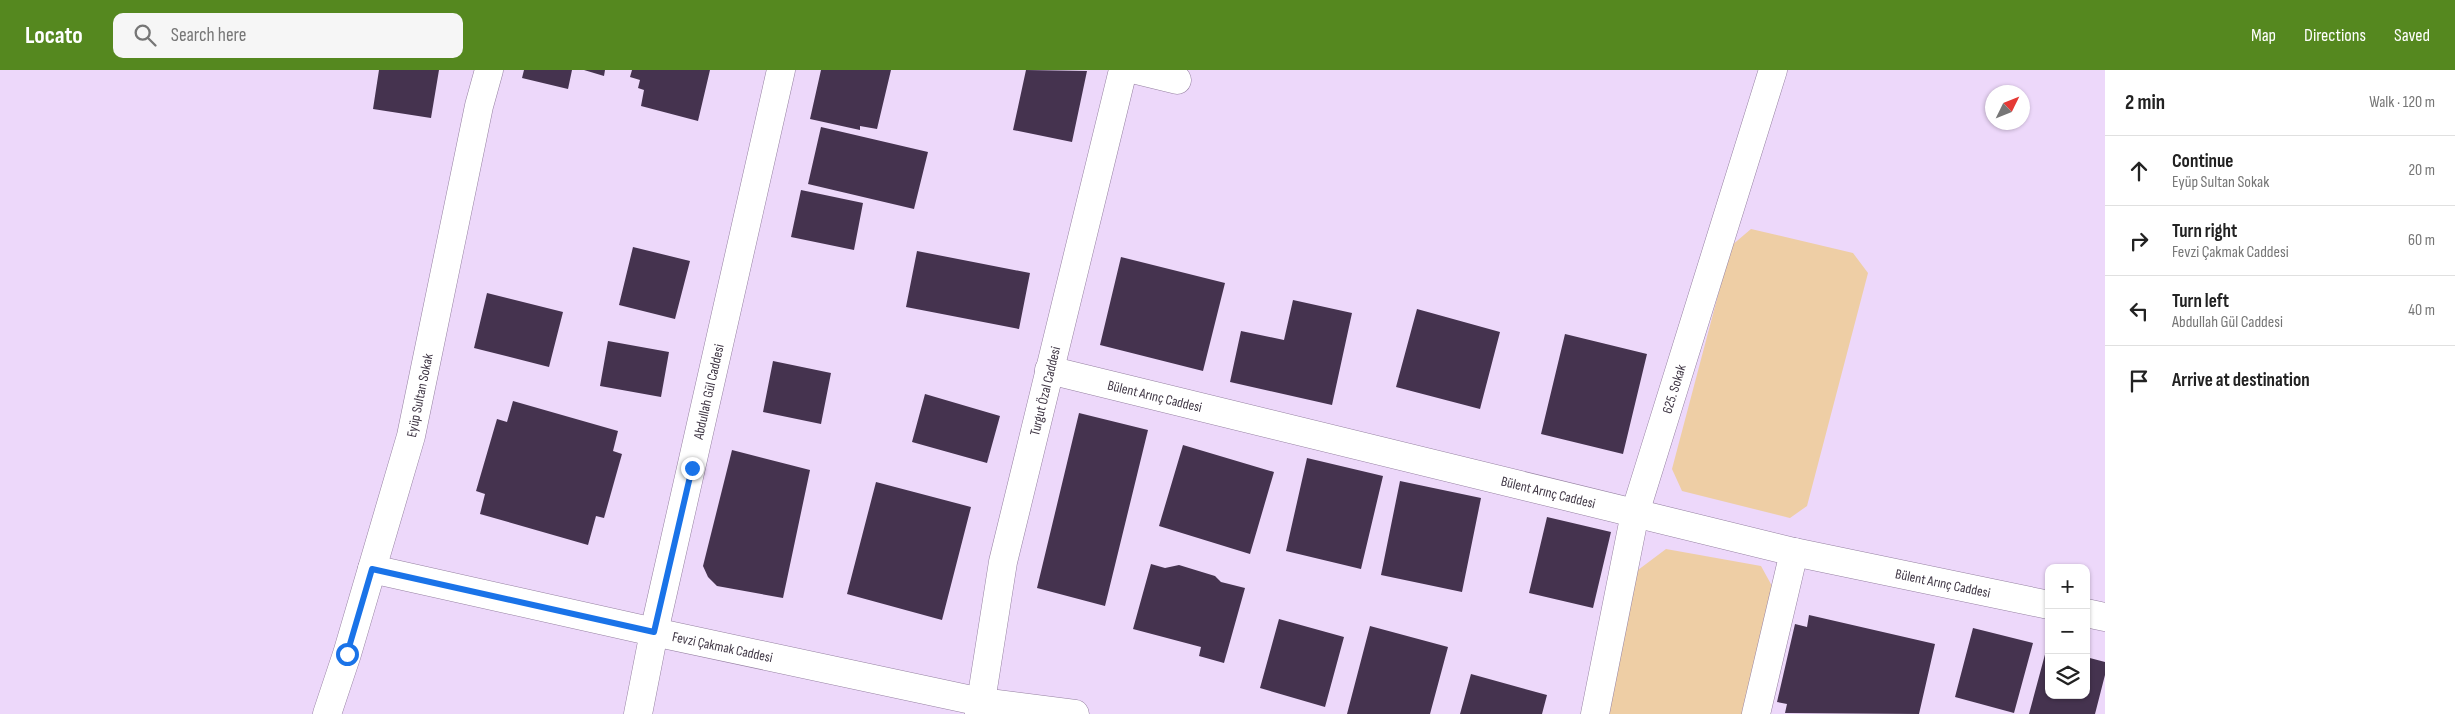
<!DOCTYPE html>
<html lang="en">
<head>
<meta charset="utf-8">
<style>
	body { margin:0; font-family:"Sofia Sans Condensed",sans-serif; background:#f6f6f6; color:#222 }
	.controls { position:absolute; right:15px; bottom:15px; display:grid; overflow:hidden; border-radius:10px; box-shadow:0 1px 4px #0004 }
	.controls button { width:45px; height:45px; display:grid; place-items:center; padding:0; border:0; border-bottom:1px solid #e0e0e0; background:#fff; color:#222; font:25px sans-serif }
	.compass { position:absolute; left:1985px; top:15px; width:45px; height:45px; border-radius:50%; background:#fff; box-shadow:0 1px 4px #0004; rotate:47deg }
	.stop { position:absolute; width:15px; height:15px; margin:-11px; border:4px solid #1a73e8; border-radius:50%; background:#fff }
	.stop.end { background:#1a73e8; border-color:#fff; box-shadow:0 1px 5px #0008 }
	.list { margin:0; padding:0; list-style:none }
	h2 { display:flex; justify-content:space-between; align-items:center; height:65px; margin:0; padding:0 20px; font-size:21px }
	h2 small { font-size:16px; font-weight:400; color:#767676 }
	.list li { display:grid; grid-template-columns:32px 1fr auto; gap:15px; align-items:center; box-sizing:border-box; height:70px; padding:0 20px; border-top:1px solid #e0e0e0 }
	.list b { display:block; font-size:19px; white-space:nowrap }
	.list p { margin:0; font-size:16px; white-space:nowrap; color:#767676 }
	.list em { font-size:16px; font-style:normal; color:#767676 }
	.icon { flex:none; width:28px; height:28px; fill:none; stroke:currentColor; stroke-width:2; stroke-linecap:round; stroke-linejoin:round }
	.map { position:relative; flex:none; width:2105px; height:644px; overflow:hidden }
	header { display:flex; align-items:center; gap:30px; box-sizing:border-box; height:70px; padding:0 25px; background:#55881f; color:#fff }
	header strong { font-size:24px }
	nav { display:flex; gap:28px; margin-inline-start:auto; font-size:18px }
	.search { width:350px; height:45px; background:#f6f6f6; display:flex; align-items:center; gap:12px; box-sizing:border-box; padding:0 18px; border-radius:10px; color:#767676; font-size:19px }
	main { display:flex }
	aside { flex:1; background:#fff }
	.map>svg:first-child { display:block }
	.green { fill:#eecea5 }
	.building { fill:#45334f }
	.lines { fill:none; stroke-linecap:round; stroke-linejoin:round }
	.minor-casing { stroke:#9581a1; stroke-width:29 }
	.tertiary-casing { stroke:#9581a1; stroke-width:29 }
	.minor { stroke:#fff; stroke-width:28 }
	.tertiary { stroke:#fff; stroke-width:28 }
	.route { stroke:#1a73e8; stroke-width:6 }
	.labels { text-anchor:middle; stroke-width:5; stroke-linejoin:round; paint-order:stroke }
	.street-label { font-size:14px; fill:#3f3644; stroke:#f5e9fd }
</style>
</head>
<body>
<header>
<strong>Locato</strong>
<div class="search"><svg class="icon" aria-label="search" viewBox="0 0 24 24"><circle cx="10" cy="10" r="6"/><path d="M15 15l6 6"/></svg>Search here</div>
<nav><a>Map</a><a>Directions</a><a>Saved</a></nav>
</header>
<main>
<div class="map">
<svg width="2105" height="644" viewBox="0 0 2105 644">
	<rect width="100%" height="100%" fill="#edd8fa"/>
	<path class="green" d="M1751,159L1853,183L1868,203L1807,436L1790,448L1682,421L1672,399L1731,176Z
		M1666,479L1761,496L1772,516L1744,644H1603L1638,500Z"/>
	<path class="building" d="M379,0H439L431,48L373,39Z
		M524,0H572L568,19L522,8Z
		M584,0H605L604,6Z
		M632,0H710L698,51L641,36L644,20L638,18L640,10L630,7Z
		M821,0H891L877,59L860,56V60L810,49Z
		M1026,0L1087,1L1072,72L1013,60Z
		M821,57L928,82L914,139L808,114Z
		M801,120L863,133L854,180L791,167Z
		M633,177L690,191L675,249L619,235Z
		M917,181L1030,203L1019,259L906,237Z
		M1121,187L1225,213L1203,301L1100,275Z
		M487,223L563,242L549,297L474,278Z
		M1293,230L1352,243L1332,335L1230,312L1241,261L1284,270Z
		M1417,239L1500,262L1480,339L1396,317Z
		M1565,264L1647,284L1623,384L1541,364Z
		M608,271L669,282L661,327L600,316Z
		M773,291L831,303L821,354L763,342Z
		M925,324L1000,346L987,393L912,372Z
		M513,331L618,361L613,381L622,384L604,448L596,446L588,475L480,444L485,424L476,421L497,349L507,352Z
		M1079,343L1148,360L1105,536L1037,518Z
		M1183,375L1274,402L1250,484L1159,456Z
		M732,380L810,400L783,528L717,516L708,507L703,496Z
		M1307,388L1383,406L1361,499L1286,481Z
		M1400,411L1481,428L1462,522L1381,505Z
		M876,412L971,437L942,550L847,524Z
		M1547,447L1611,462L1593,538L1529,523Z
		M1151,494L1165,498L1179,495L1215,506L1221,512L1245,518L1224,593L1199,586L1201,577L1133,559Z
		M1809,545L1935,574L1919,644L1785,643L1787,634L1777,632L1795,554L1807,557Z
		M1279,549L1344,567L1325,637L1260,618Z
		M1370,556L1448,577L1430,644H1347Z
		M1973,558L2033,573L2014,643L1955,627Z
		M2047,577H2049V625H2086V587L2105,592V605L2095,644H2029Z
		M1471,604L1547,625L1542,644H1460Z"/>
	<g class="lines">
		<g class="minor-casing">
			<g id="minor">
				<path id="s1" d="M327,644L347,584L411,366L479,36L489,0"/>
				<path id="s2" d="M1595,644L1635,443L1773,0"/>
				<path d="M1756,644L1794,482"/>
			</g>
		</g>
		<g class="tertiary-casing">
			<g id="tertiary">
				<path d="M1136,0L1177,10"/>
				<path id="s3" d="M1049,300L1794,482L2049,535"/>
				<path id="s4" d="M372,499L654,562L981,632L1075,644"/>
				<path d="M2086,543L2105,547"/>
				<path id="s5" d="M638,644L654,562L781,0"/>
				<path id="s6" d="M979,644L1003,492L1123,0"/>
			</g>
		</g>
		<use href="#minor" class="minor"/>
		<use href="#tertiary" class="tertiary"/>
	</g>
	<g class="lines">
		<path class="route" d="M347,584L372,499L654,562L692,398"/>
	</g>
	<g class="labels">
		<g class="street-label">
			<text dy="5" stroke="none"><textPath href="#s2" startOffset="335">625. Sokak</textPath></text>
			<text dy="5" stroke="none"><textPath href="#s6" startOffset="330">Turgut Özal Caddesi</textPath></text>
			<text dy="5" stroke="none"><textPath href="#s5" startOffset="330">Abdullah Gül Caddesi</textPath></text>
			<text dy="5" stroke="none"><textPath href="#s1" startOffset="332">Eyüp Sultan Sokak</textPath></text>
			<text dy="5" stroke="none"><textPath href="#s3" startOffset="109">Bülent Arınç Caddesi</textPath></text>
			<text dy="5" stroke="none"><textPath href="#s3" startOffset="514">Bülent Arınç Caddesi</textPath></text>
			<text dy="5" stroke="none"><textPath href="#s3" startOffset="919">Bülent Arınç Caddesi</textPath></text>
			<text dy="5" stroke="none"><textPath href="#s4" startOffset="359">Fevzi Çakmak Caddesi</textPath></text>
		</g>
	</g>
</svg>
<div class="controls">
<button>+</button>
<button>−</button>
<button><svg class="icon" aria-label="layers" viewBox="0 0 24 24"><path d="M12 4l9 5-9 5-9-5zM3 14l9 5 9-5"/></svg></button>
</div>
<svg class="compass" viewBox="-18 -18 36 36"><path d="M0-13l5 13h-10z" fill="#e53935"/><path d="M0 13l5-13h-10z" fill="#767676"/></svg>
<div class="stop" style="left:347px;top:584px"></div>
<div class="stop end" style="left:692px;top:398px"></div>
</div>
<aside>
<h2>2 min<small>Walk · 120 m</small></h2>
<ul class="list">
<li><svg class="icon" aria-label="ahead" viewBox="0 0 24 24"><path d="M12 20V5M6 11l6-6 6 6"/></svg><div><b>Continue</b><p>Eyüp Sultan Sokak</p></div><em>20 m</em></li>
<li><svg class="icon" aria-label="right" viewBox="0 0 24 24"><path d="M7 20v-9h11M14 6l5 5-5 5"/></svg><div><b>Turn right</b><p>Fevzi Çakmak Caddesi</p></div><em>60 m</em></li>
<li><svg class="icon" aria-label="left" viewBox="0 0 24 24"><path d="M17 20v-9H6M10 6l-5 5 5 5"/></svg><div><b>Turn left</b><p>Abdullah Gül Caddesi</p></div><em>40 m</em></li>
<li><svg class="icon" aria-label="arrive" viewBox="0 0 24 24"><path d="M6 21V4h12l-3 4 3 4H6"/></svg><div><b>Arrive at destination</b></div></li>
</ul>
</aside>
</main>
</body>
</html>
